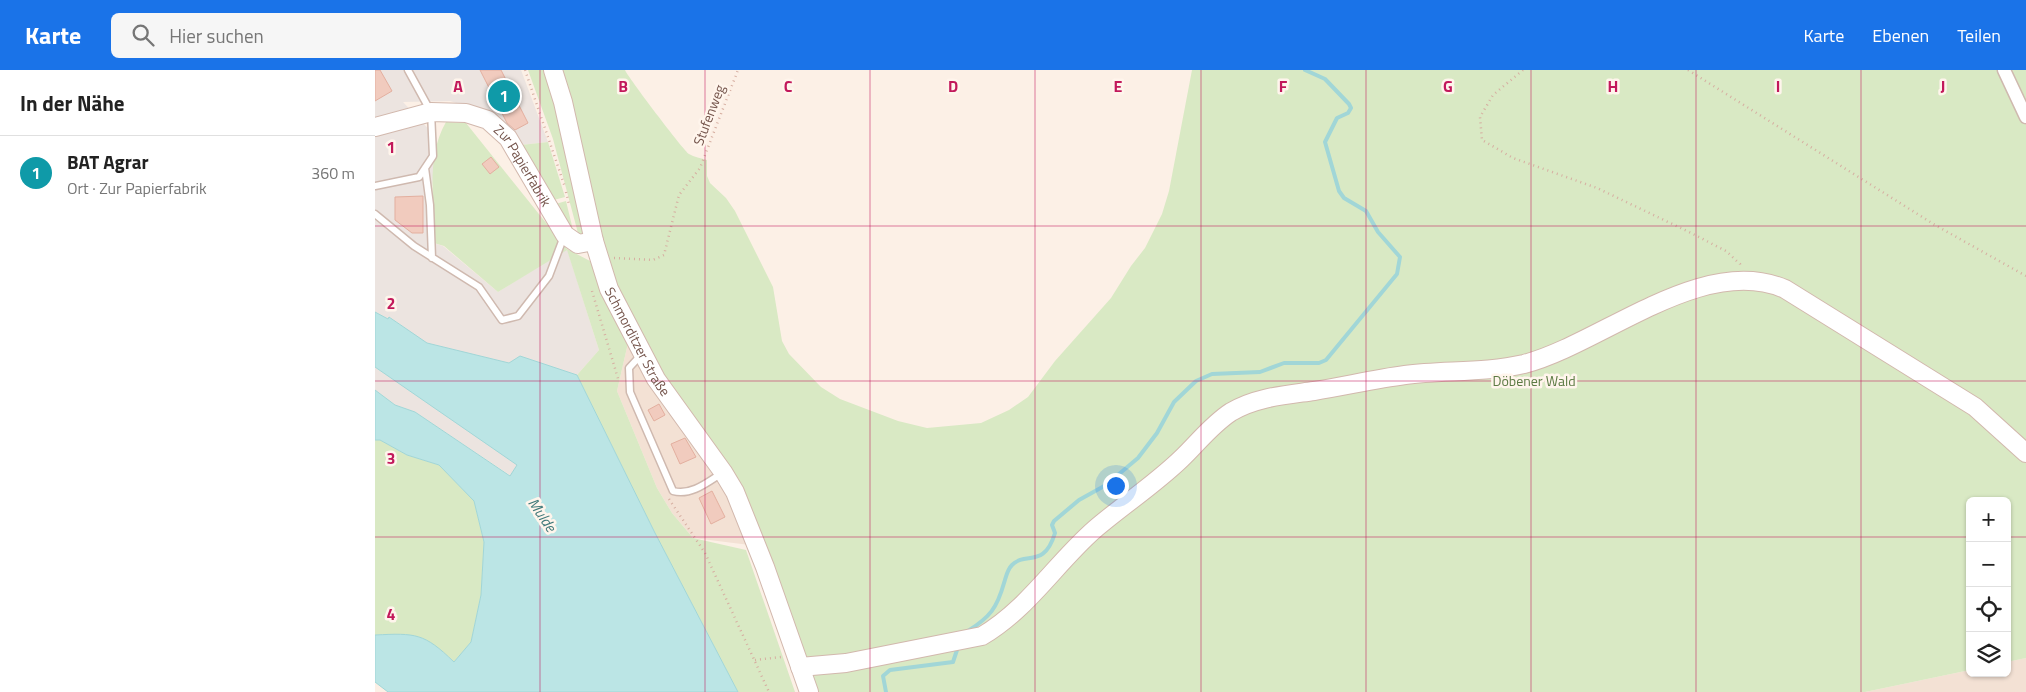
<!DOCTYPE html>
<html lang="de">
<head>
<meta charset="utf-8">
<style>
	body { margin:0; font-family:"Titillium Web",sans-serif; background:#f6f6f6; color:#222 }
	.controls { position:absolute; right:15px; bottom:15px; display:grid; overflow:hidden; border-radius:8px; box-shadow:0 1px 4px #0004 }
	.controls button { width:45px; height:45px; display:grid; place-items:center; padding:0; border:0; border-bottom:1px solid #e0e0e0; background:#fff; color:#222; font:25px sans-serif }
	.you { position:absolute; left:740px; top:415px; width:18px; height:18px; margin:-12px; border:4px solid #fff; border-radius:50%; background:#1a73e8; box-shadow:0 0 0 8px #1a73e833 }
	.badge { display:grid; place-items:center; width:32px; height:32px; border-radius:50%; background:#1a73e8; color:#fff; font-size:16px; font-weight:700 }
	.pin { position:absolute; translate:-50% -50%; border:2px solid #fff; box-shadow:0 1px 5px #0006 }
	.list { margin:0; padding:0; list-style:none }
	h2 { display:flex; justify-content:space-between; align-items:center; height:65px; margin:0; padding:0 20px; font-size:21px }
	h2 small { font-size:16px; font-weight:400; color:#767676 }
	.list li { display:grid; grid-template-columns:32px 1fr auto; gap:15px; align-items:center; box-sizing:border-box; height:75px; padding:0 20px; border-top:1px solid #e0e0e0 }
	.list b { display:block; font-size:19px; white-space:nowrap }
	.list p { margin:0; font-size:16px; white-space:nowrap; color:#767676 }
	.list em { font-size:16px; font-style:normal; color:#767676 }
	.icon { flex:none; width:28px; height:28px; fill:none; stroke:currentColor; stroke-width:2; stroke-linecap:round; stroke-linejoin:round }
	.map { position:relative; flex:none; width:1651px; height:622px; overflow:hidden }
	header { display:flex; align-items:center; gap:30px; box-sizing:border-box; height:70px; padding:0 25px; background:#1a73e8; color:#fff }
	header strong { font-size:24px }
	nav { display:flex; gap:28px; margin-inline-start:auto; font-size:18px }
	.search { width:350px; height:45px; background:#f6f6f6; display:flex; align-items:center; gap:12px; box-sizing:border-box; padding:0 18px; border-radius:8px; color:#767676; font-size:19px }
	main { display:flex }
	aside { flex:1; background:#fff }
	.map>svg:first-child { display:block }
	.residential { fill:#f3e1d4 }
	.industrial { fill:#ece4e0 }
	.green { fill:#d9e9c4 }
	.water { fill:#bbe5e5; stroke:#a1d6d7 }
	.lines { fill:none; stroke-linecap:round; stroke-linejoin:round }
	.stream { stroke:#a1d6d7; stroke-width:4 }
	.building { fill:#f1cbbe; stroke:#e3af9f }
	.lane-casing { stroke:#cfb9af; stroke-width:9 }
	.street-casing { stroke:#cfb9af; stroke-width:15 }
	.secondary-casing { stroke:#d2b8ad; stroke-width:20 }
	.path { stroke:#d6aea1; stroke-width:2.5; stroke-dasharray:1 4; stroke-linecap:butt }
	.lane { stroke:#fff; stroke-width:6 }
	.street { stroke:#fff; stroke-width:12 }
	.secondary { stroke:#fff; stroke-width:18 }
	.grid { fill:none; stroke:#c2185b; stroke-width:1; stroke-opacity:0.55 }
	.labels { text-anchor:middle; stroke-width:5; stroke-linejoin:round; paint-order:stroke }
	.street-label { font-size:14px; fill:#74544b; stroke:#fff5ec }
	.park-label { font-size:14px; fill:#5c7a43; stroke:#fff5ec }
	.water-label { font-size:15px; font-style:italic; fill:#3f7879; stroke:#fff5ec }
	.grid-label { font-size:16px; text-anchor:middle; font-weight:bold; fill:#c2185b; stroke:#fff5ec; stroke-width:5; stroke-linejoin:round; paint-order:stroke }
</style>
</head>
<body>
<header>
<strong>Karte</strong>
<div class="search"><svg class="icon" aria-label="search" viewBox="0 0 24 24"><circle cx="10" cy="10" r="6"/><path d="M15 15l6 6"/></svg>Hier suchen</div>
<nav><a>Karte</a><a>Ebenen</a><a>Teilen</a></nav>
</header>
<main>
<aside>
<h2>In der Nähe<small></small></h2>
<ul class="list">
<li><span class="badge" style="background:#0f9aa8">1</span><div><b>BAT Agrar</b><p>Ort · Zur Papierfabrik</p></div><em>360 m</em></li>
</ul>
</aside>
<div class="map">
<svg width="1651" height="622" viewBox="0 0 1651 622">
	<rect width="100%" height="100%" fill="#fcf0e6"/>
	<path class="residential" d="M253,273L268,283L383,476L318,468L297,443L282,418L242,321Z
		M1651,588V622H1490L1595,600V603H1632V592Z"/>
	<path class="industrial" d="M0,0H146L173,72L146,75L119,45L75,31L28,32L62,68L57,117L59,173L68,176L123,222L192,179L224,280L202,305L145,286L134,293L51,273L15,247L13,249L0,242Z
		M0,297L142,394L136,406L40,342L20,335L0,320Z"/>
	<path class="green" d="M153,0H168L178,30L210,166L204,167L178,69Z
		M185,0H250C252,6 309,81 314,84C319,87 326,88 332,90V106L335,113L351,128L360,141L398,217L407,271L414,284L446,317L465,329L523,351L552,358L606,353L634,340L653,327L680,291L736,228L756,196L770,178L787,144L794,121L817,0H1625L1651,55V588L1632,592V431H1595V600L1490,622H441L396,495L256,250L231,192Z
		M1633,0H1651V39Z
		M71,52L91,53L192,179L217,192L253,273L242,321L282,418L297,443L318,468L371,480L420,622H363L280,463L202,305L224,280L192,180L123,222L69,176L59,173C60,133 50,88 71,52Z
		M173,72L190,127L175,131L146,75Z
		M191,131L198,160L177,135Z
		M0,370H5L32,385L64,395L99,431L109,472L106,525L96,572L79,592C50,564 39,563 0,565Z"/>
	<path class="water" d="M0,242L13,249L14,247L52,273L134,293L145,286L202,305L280,463L363,622H13L0,612V565C41,563 49,563 79,592L96,572L106,525L109,472L99,431L64,395L32,385L5,370H0V320L20,335L40,342L135,406L142,395L0,297Z"/>
	<g class="lines">
		<path class="stream" d="M593,561C615,547 622,538 629,513C631,507 632,500 637,495C651,481 669,499 680,463L677,455L679,451L704,430L731,415L763,388L782,363L799,332L821,311L837,304L885,302L909,293H944L951,290L1022,204L1025,187L1003,162L991,141L969,128L964,121L950,72L962,48L973,43L976,38L974,34L950,9L930,0
			M511,622L508,606L515,600L578,592L583,577"/>
	</g>
	<path class="building" d="M0,0H5L17,21L0,31Z
		M105,0H126L153,53L140,60L132,53Z
		M116,87L124,97L115,104L107,94Z
		M48,126V163H37L20,150V127Z
		M284,334L290,345L279,351L273,340Z
		M310,368L321,387L305,394L296,374Z
		M337,421L350,447L336,454L324,428Z"/>
	<g class="lines">
		<g class="lane-casing">
			<path id="lane" d="M50,98L55,135L57,188
				M0,116L44,107L58,86L56,42L33,0
				M0,144L39,176L104,217L127,250L143,246L174,206L189,166
				M266,285L254,298L255,322L298,421C316,426 333,412 347,403"/>
		</g>
		<g class="street-casing">
			<path id="street" d="M1629,0L1651,47"/>
		</g>
		<g class="secondary-casing">
			<g id="secondary">
				<path id="s1" d="M178,0L188,32L219,171L234,219L281,309L348,402L360,422L390,497L434,622"/>
				<path id="s2" d="M0,57L56,42L91,43L113,50L133,68L190,165L203,174L219,171"/>
				<path d="M425,597L471,593L607,566C653,539 681,493 720,459C748,435 779,415 806,389C822,374 836,355 856,342C881,327 911,325 939,321C970,316 1000,309 1030,305C1069,300 1110,303 1149,294C1226,274 1328,183 1410,219L1600,337L1651,383"/>
			</g>
		</g>
		<path class="path" d="M150,0L190,117
			M1148,0L1118,25L1105,47L1107,70L1138,88L1222,118L1314,162L1351,181L1365,194L1366,198
			M1313,0L1560,155L1651,206
			M191,122L194,134
			M239,188L278,190L289,185L304,125L325,98L363,0
			M217,221L244,312
			M294,429L330,483L394,622
			M380,590L406,587"/>
		<use href="#lane" class="lane"/>
		<use href="#street" class="street"/>
		<use href="#secondary" class="secondary"/>
	</g>
	<path class="grid" d="M165,0V622M330,0V622M495,0V622M660,0V622M826,0V622M991,0V622M1156,0V622M1321,0V622M1486,0V622M0,156H1651M0,311H1651M0,467H1595M1632,467H1651"/>
	<g class="labels">
		<g class="street-label">
			<text transform="translate(334 45) rotate(-69)" y="5">Stufenweg</text>
			<text dy="5" stroke="none"><textPath href="#s2" startOffset="174">Zur Papierfabrik</textPath></text>
			<text dy="5" stroke="none"><textPath href="#s1" startOffset="286">Schmorditzer Straße</textPath></text>
		</g>
		<g class="park-label">
			<text x="1159" y="316">Döbener Wald</text>
		</g>
		<g class="water-label">
			<text transform="translate(167 445) rotate(56)" y="5">Mulde</text>
		</g>
	</g>
	<g class="grid-label">
		<text x="83" y="22">A</text>
		<text x="248" y="22">B</text>
		<text x="413" y="22">C</text>
		<text x="578" y="22">D</text>
		<text x="743" y="22">E</text>
		<text x="908" y="22">F</text>
		<text x="1073" y="22">G</text>
		<text x="1238" y="22">H</text>
		<text x="1403" y="22">I</text>
		<text x="1568" y="22">J</text>
		<text x="16" y="83">1</text>
		<text x="16" y="239">2</text>
		<text x="16" y="394">3</text>
		<text x="16" y="550">4</text>
	</g>
</svg>
<div class="controls">
<button>+</button>
<button>−</button>
<button><svg class="icon" aria-label="locate" viewBox="0 0 24 24"><circle cx="12" cy="12" r="6"/><path d="M12 2v4M12 18v4M2 12h4M18 12h4"/></svg></button>
<button><svg class="icon" aria-label="layers" viewBox="0 0 24 24"><path d="M12 4l9 5-9 5-9-5zM3 14l9 5 9-5"/></svg></button>
</div>
<div class="you"></div>
<div class="pin badge" style="left:129px;top:26px;background:#0f9aa8">1</div>
</div>
</main>
</body>
</html>
